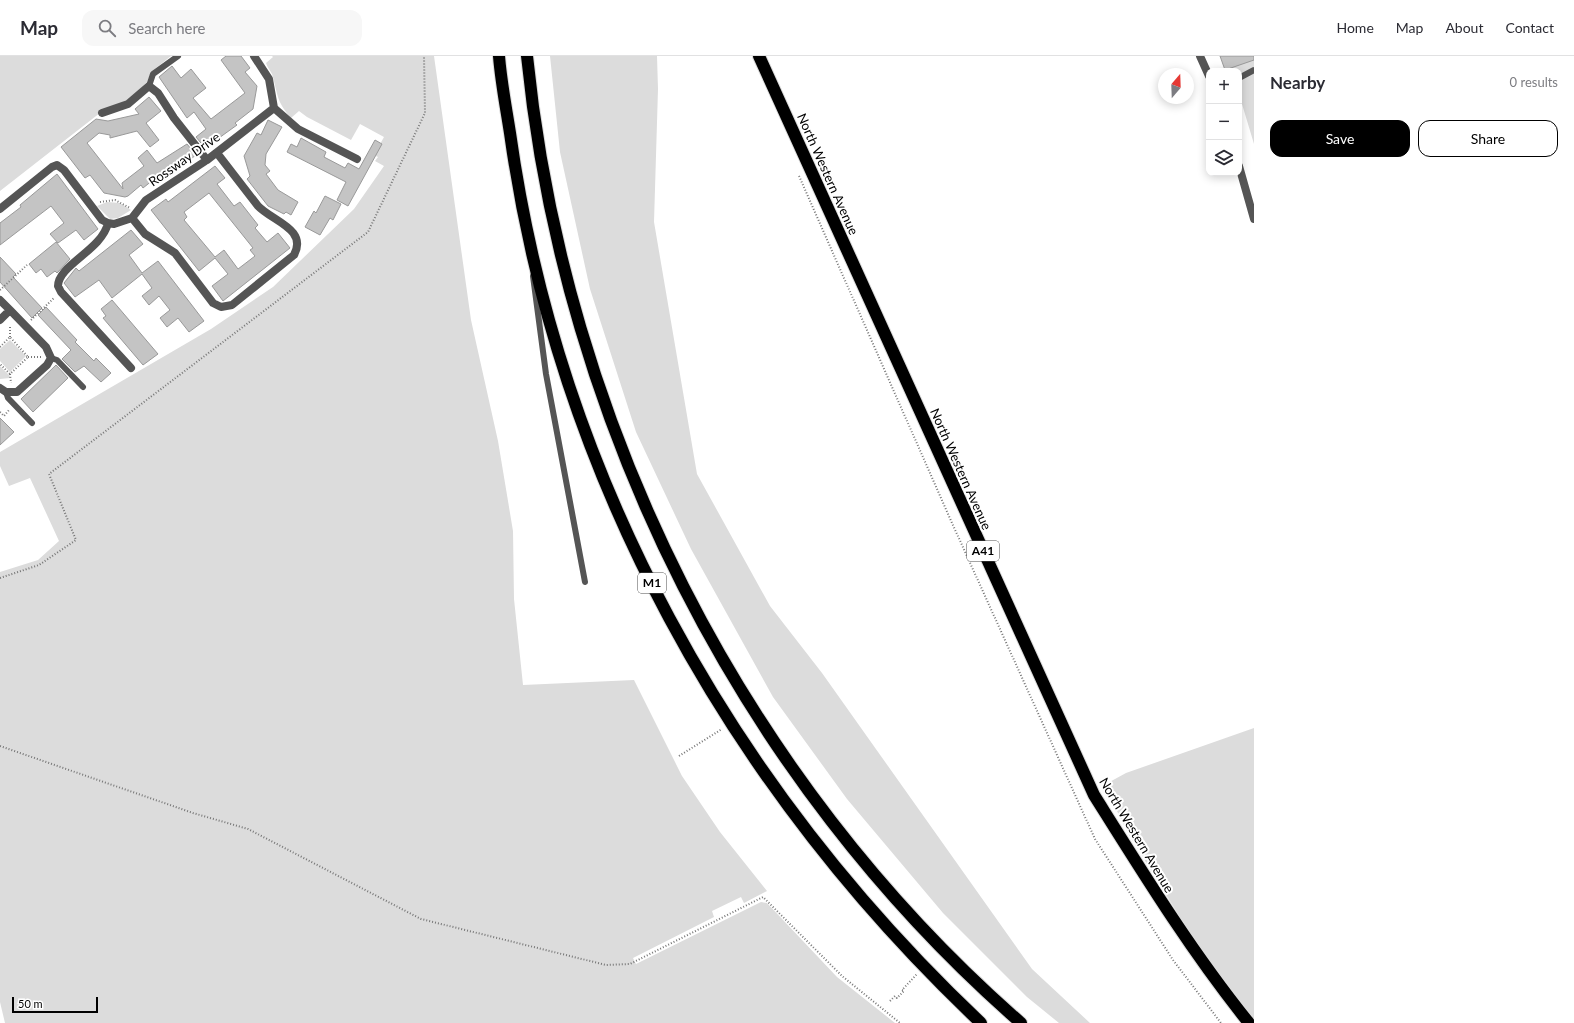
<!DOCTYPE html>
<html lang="en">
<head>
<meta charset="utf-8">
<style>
	body { margin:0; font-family:Lato,sans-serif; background:#f7f7f7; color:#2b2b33 }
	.controls { position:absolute; right:12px; top:12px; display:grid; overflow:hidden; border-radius:8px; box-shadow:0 2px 10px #0003 }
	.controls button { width:36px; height:36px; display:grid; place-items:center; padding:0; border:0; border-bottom:1px solid #e1e1e2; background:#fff; color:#2b2b33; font:20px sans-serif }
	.compass { position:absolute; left:1158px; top:12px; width:36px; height:36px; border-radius:50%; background:#fff; box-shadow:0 2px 10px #0003; rotate:19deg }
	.scale { position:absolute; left:12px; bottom:10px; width:86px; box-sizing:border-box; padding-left:4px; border:2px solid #000; border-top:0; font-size:11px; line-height:14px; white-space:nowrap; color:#000; -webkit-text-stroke:3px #fff; paint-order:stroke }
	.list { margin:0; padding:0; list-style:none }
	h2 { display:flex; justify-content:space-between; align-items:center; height:52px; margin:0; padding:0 16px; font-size:17px }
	h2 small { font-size:13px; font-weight:400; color:#7c7c81 }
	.actions { display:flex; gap:8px; padding:12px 16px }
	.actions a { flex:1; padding:9px 0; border:1px solid #000; border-radius:12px; text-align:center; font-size:14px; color:#000 }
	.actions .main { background:#000; color:#fff }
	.icon { flex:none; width:22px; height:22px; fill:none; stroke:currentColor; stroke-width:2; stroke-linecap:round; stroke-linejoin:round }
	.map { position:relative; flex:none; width:1254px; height:967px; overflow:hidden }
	header { display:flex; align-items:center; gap:24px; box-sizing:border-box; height:56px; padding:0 20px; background:#fff; border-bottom:1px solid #e1e1e2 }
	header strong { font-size:19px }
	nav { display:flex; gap:22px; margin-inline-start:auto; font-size:14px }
	.search { width:280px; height:36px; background:#f7f7f7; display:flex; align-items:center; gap:10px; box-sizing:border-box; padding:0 14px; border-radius:12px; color:#7c7c81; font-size:15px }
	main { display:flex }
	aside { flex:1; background:#fff }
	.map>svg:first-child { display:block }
	.green { fill:#dcdcdc }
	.building { fill:#c4c4c4; stroke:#999; fill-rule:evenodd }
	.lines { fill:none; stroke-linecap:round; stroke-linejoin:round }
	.highway-casing { stroke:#dbdbdb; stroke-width:14 }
	.path { stroke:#777; stroke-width:2; stroke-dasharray:1 2; stroke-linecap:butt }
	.lane { stroke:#555; stroke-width:6 }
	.street { stroke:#555; stroke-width:8 }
	.highway { stroke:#000; stroke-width:12 }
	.labels { text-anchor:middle; stroke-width:4; stroke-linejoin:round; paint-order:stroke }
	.shield { fill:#fff; stroke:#4c4c4c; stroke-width:1 }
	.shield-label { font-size:12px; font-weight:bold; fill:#000 }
	.street-label { font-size:13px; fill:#000; stroke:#fff }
</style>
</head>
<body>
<header>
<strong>Map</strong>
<div class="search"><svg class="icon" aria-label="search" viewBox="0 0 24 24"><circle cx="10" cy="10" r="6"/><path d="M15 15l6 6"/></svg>Search here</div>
<nav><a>Home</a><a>Map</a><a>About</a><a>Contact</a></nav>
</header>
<main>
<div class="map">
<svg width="1254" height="967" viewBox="0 0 1254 967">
	<rect width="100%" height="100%" fill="#fff"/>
	<path class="green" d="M0,0H171L151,16L147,26L132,41L120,48L105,53L0,135Z
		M272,0H434L471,264L498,385L513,475L514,543L523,629L634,624L682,720L720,776L767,835L744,847L741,841L712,855L714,861L633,902L636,908L761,846L767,847L837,921L895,967H5L0,946V516L38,504L59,485L30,422L9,430L0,410V396L211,273L273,231L354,153L384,110L375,105L378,101L374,99L384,81L360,68L351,84L307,61L299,55L291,62C276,45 278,38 272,18C270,14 267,11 266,7L273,1Z
		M550,0H657L658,33L654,166L697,418L770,550L822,617L1032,913L1090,967H1059L1027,941L943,857L847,743L773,641L691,493L636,376L590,233L560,96Z
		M1225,0H1254V88L1239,38V15H1231Z
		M107,146L120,147L131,154L118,162L110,163L97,150Z
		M10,284L26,300L10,316L0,305V293Z
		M0,310L10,320V322L0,323Z
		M1254,672V964L1196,887L1129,779L1104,729L1126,717Z"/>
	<path class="building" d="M226,0H241L250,12L245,16L257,30L253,53L235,67L237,69L205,92L196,81L206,73L194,56L187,62L159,21L172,10L181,22L191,13L206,32L193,42L211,63L245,37L221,4Z
		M1220,0H1254V4L1225,14Z
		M149,41L161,55L146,67L159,84L150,91L137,75L110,82V79L99,77L87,87L123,133L122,127L144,110L138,102L147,94L157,107L187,88L196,99L167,121L163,116L143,132L141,129L128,140L125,141L104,137L90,119L85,122L61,91L96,63L108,65L139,58L135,53Z
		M268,64L282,71L266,98L265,109L270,115L266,118L278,134L298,146L291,159L286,156L284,158L268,150L247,123L250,120L244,100L257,77L261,79Z
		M301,82L326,96L324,101L345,112L348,107L359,113L375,84L382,88L348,150L337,144L346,126L287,96L291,88L297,91Z
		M215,110L225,122L217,128L234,150L240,146L258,169L255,172L267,186L278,177L290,192L223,245L212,230L228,218L215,202L199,215L151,154L166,143L168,146ZM209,137L253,192L250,194L255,200L238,213L224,194L215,201L184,164L187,161L184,156Z
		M57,118L98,173L84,184L76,174L58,187L50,178L64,167L51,150L0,189V167L21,151L20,149Z
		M325,140L341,148L333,164L330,162L320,179L305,171L314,155L316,157Z
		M131,174L143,188L129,199L142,217L158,205L204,265L189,276L178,262L167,271L160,262L170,254L159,240L149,249L142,240L152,232L142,218L112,242L99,224L75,241L64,227L76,212L79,215Z
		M56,186L70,203L57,217L55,215L47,221L41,213L36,217L29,208Z
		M0,201L16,218L13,221L42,252L32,262L0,226Z
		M112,244L158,298L143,309L103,262L106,260L101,253Z
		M46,251L77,284L75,286L94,305L96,302L111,317L101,326L84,310L75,316L62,303L71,294L38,259Z
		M56,309L68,322L33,356L21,343Z
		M0,362L14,376L0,389Z"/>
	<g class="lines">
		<g class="highway-casing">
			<path id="highway" d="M499,0C501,26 506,51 510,77C558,421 730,730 981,967
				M527,0C564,368 742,724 1021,967
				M759,0L1094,739C1143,817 1191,895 1249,967"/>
		</g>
		<path class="path" d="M799,120L952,467L1095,783L1173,904L1221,967
			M100,146L115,144L130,152
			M0,234L27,209
			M31,264L54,242
			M10,281V269
			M0,291L10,281L28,301L10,318L0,308
			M28,301H41
			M10,318L11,327
			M0,356L4,360L9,354
			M0,522L39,509L76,484L49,418L368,176L425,57L424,0
			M0,690L193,757L248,773L421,863L606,909L630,908L763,841L842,920L900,967
			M679,700L722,673
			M890,945L895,940L897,942L904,935L902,934L917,918"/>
		<path class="lane" d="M1239,22L1254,14
			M149,30L153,18L178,0
			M533,220L546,318L585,526
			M51,302L57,304L83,331
			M6,336L8,342L32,367"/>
		<path class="street" d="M1200,0L1209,20
			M274,52L298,73L357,103
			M102,57L128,48L149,30L158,37L174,62L207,104
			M1239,110L1254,163
			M0,153L52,111L57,109L64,114L102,164L108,167L114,168L132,162L146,144L207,104L274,52L269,23L254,0
			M132,162L145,178L175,197L213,247L221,251L232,249L294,199C308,173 272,165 258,150L217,97
			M108,167C102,194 58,209 58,230L61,236L131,312
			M0,244L10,254
			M0,264L10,254L46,291L51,302L47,309L17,336H6L0,332"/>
		<use href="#highway" class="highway"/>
	</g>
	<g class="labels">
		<g class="shield">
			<rect x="967" y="485" width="32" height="20" rx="3"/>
			<rect x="638" y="517" width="28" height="20" rx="3"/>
		</g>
		<g class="shield-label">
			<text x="983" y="499">A41</text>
			<text x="652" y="531">M1</text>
		</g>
		<g class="street-label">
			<text transform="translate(184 103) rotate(-35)" y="5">Rossway Drive</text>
			<text transform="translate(828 118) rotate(66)" y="5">North Western Avenue</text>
			<text transform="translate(961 413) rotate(66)" y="5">North Western Avenue</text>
			<text transform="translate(1137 779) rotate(59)" y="5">North Western Avenue</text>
		</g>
	</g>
</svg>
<div class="controls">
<button>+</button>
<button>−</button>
<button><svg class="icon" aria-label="layers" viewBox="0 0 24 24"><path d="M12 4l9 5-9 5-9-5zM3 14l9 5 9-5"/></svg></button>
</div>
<svg class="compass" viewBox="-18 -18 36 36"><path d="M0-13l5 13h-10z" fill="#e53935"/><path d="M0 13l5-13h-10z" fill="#7c7c81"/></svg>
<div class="scale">50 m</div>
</div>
<aside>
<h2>Nearby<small>0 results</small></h2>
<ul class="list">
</ul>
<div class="actions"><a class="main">Save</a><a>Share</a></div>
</aside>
</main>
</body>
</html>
